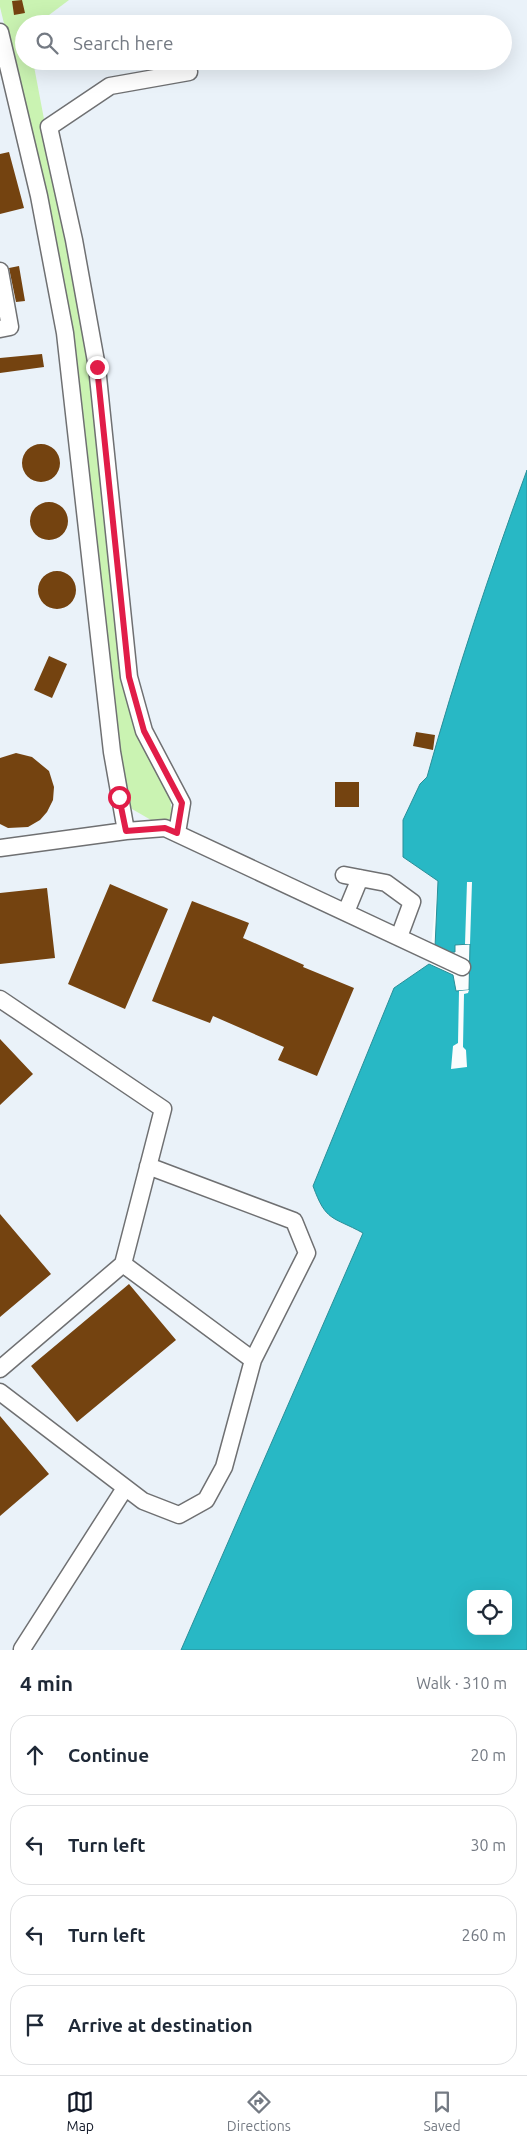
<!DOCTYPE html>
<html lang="en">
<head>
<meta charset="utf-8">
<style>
	body { margin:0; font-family:Ubuntu,sans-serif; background:#f6f6f7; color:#1f2937 }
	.controls { position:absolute; right:15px; bottom:15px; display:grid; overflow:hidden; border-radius:10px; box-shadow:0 5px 20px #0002 }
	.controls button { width:45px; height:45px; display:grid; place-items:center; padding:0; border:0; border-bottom:1px solid #e0e1e3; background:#fff; color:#1f2937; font:25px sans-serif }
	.stop { position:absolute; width:15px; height:15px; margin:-11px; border:4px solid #e11d48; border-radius:50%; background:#fff }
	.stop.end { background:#e11d48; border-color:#fff; box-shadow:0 1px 5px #0008 }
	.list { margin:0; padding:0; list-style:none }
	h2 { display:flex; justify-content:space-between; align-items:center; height:65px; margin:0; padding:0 20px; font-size:21px }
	h2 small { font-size:16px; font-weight:400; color:#747a83 }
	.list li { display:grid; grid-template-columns:32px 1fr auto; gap:15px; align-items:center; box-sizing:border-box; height:80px; margin:0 10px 10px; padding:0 10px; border:1px solid #e0e1e3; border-radius:20px }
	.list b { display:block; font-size:19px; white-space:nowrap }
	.list em { font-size:16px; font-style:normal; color:#747a83 }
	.icon { flex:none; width:28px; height:28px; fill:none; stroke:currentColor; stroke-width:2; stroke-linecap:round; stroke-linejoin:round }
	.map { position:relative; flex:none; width:527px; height:1650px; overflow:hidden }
	.search { position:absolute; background:#fff; box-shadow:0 5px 20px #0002; left:15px; right:15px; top:15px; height:55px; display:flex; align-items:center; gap:12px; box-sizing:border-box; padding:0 18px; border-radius:28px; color:#747a83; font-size:19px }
	.sheet { height:425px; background:#fff }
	nav { display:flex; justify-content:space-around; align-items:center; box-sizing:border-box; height:70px; border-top:1px solid #e0e1e3; background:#fff; font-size:14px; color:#747a83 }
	nav a { display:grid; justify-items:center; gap:2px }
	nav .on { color:#111827 }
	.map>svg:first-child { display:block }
	.built { fill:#eaf2f9; fill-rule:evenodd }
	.green { fill:#caf3b2 }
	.water { fill:#28b8c5; stroke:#2a8e98; fill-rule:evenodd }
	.pier { fill:#fafcfd }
	.building { fill:#744310 }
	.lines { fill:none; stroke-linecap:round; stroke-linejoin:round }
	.minor-casing { stroke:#6f7072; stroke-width:19 }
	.minor { stroke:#fff; stroke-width:16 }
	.route { stroke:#e11d48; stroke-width:6 }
</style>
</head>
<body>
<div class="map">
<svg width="527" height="1650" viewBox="0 0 527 1650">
	<rect width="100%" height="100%" fill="#fafcfd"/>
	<path class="built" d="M0,0H527V470L496,553L451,693L427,777L420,784L403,857L438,881L429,964L394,988L313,1186L331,1218L363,1232L181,1650H0ZM24,24H503V61H24Z"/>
	<path class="green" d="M0,0H69L37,24H24V61H33L91,367L125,680L169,792L172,812L168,823L151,820L132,809L124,790L47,201L0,7Z"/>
	<path class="water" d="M527,470V1650H181L363,1233C332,1216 326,1222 313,1186L394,988L429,964L453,975L456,991L469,990L470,944L455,945V952L443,953L435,947L438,881L403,857V820L420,784L427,777C456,673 490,571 527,470ZM471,1594H508V1631H471Z"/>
	<path class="pier" d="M467,882H472L470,944H465Z
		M469,990L468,993L464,994L463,1047L466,1050L467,1067L451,1069L453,1046L458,1043L459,991Z"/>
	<path class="building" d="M22,0L25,13L14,15L12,1Z
		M9,152L24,208L0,214V154Z
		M19,266L25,301L16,302L9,268Z
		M42,354L44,367L0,373V358Z
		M22 463a19 19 0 1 1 38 0a19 19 0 1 1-38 0Z
		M30 521a19 19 0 1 1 38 0a19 19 0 1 1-38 0Z
		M38 590a19 19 0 1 1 38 0a19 19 0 1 1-38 0Z
		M49,656L67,664L52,698L34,690Z
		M416,732L435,735L433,750L413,746Z
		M16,753L32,757L49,771L54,787L53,800L47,812L40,820L28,827L8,828L0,824V758Z
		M335,782H359V807H335Z
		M110,884L168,909L125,1009L68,984Z
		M47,888L55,958L0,964V893Z
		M192,901L249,923L243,938L304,965L303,967L354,988L317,1076L278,1060L284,1047L213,1016L210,1023L152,1001Z
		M0,1039L33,1074L0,1105Z
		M0,1214L51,1274L0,1317Z
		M129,1284L176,1340L77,1422L31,1366Z
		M0,1416L49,1474L0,1516Z"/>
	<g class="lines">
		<g class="minor-casing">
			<path id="minor" d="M0,32L39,196L65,333L112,752L126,831L165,828L462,967
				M0,271L10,327L0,329
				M177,833L182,803L144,731L129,677L97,367L74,240L49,127L110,86L189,72
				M0,848L126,831
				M344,875L386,883L412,902L399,937
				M346,912L360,878
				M0,999L163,1109L123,1264L0,1369
				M123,1264L253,1360
				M0,1392L143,1501L179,1515L206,1500L224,1467L253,1360L307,1253L294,1221L148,1166
				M22,1649L125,1488"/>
		</g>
		<use href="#minor" class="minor"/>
	</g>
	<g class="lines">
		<path class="route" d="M97,367L129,677L144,731L182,803L177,833L165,828L126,831L119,797"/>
	</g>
</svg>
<div class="controls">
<button><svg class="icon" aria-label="locate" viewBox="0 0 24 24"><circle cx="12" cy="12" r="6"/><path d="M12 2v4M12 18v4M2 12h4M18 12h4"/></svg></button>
</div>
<div class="stop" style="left:119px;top:797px"></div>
<div class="stop end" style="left:97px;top:367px"></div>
<div class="search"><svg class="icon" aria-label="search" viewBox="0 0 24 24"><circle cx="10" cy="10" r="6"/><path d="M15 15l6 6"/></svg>Search here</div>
</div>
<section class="sheet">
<h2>4 min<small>Walk · 310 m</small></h2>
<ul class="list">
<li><svg class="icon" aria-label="ahead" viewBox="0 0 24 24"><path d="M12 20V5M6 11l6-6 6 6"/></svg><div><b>Continue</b></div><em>20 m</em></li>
<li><svg class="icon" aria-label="left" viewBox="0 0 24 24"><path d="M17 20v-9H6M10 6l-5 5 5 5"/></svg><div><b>Turn left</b></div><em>30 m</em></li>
<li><svg class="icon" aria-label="left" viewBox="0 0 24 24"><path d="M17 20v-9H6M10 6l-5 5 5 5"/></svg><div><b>Turn left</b></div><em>260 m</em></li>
<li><svg class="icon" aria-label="arrive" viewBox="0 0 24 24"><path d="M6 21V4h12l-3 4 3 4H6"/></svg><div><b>Arrive at destination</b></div></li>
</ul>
</section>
<nav>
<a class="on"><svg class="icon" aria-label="map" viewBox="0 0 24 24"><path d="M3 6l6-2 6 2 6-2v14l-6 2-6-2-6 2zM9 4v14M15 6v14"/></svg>Map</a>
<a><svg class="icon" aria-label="directions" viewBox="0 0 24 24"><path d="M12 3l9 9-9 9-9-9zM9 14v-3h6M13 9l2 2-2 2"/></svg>Directions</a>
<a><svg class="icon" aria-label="saved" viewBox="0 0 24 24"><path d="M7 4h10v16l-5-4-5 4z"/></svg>Saved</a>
</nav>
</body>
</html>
